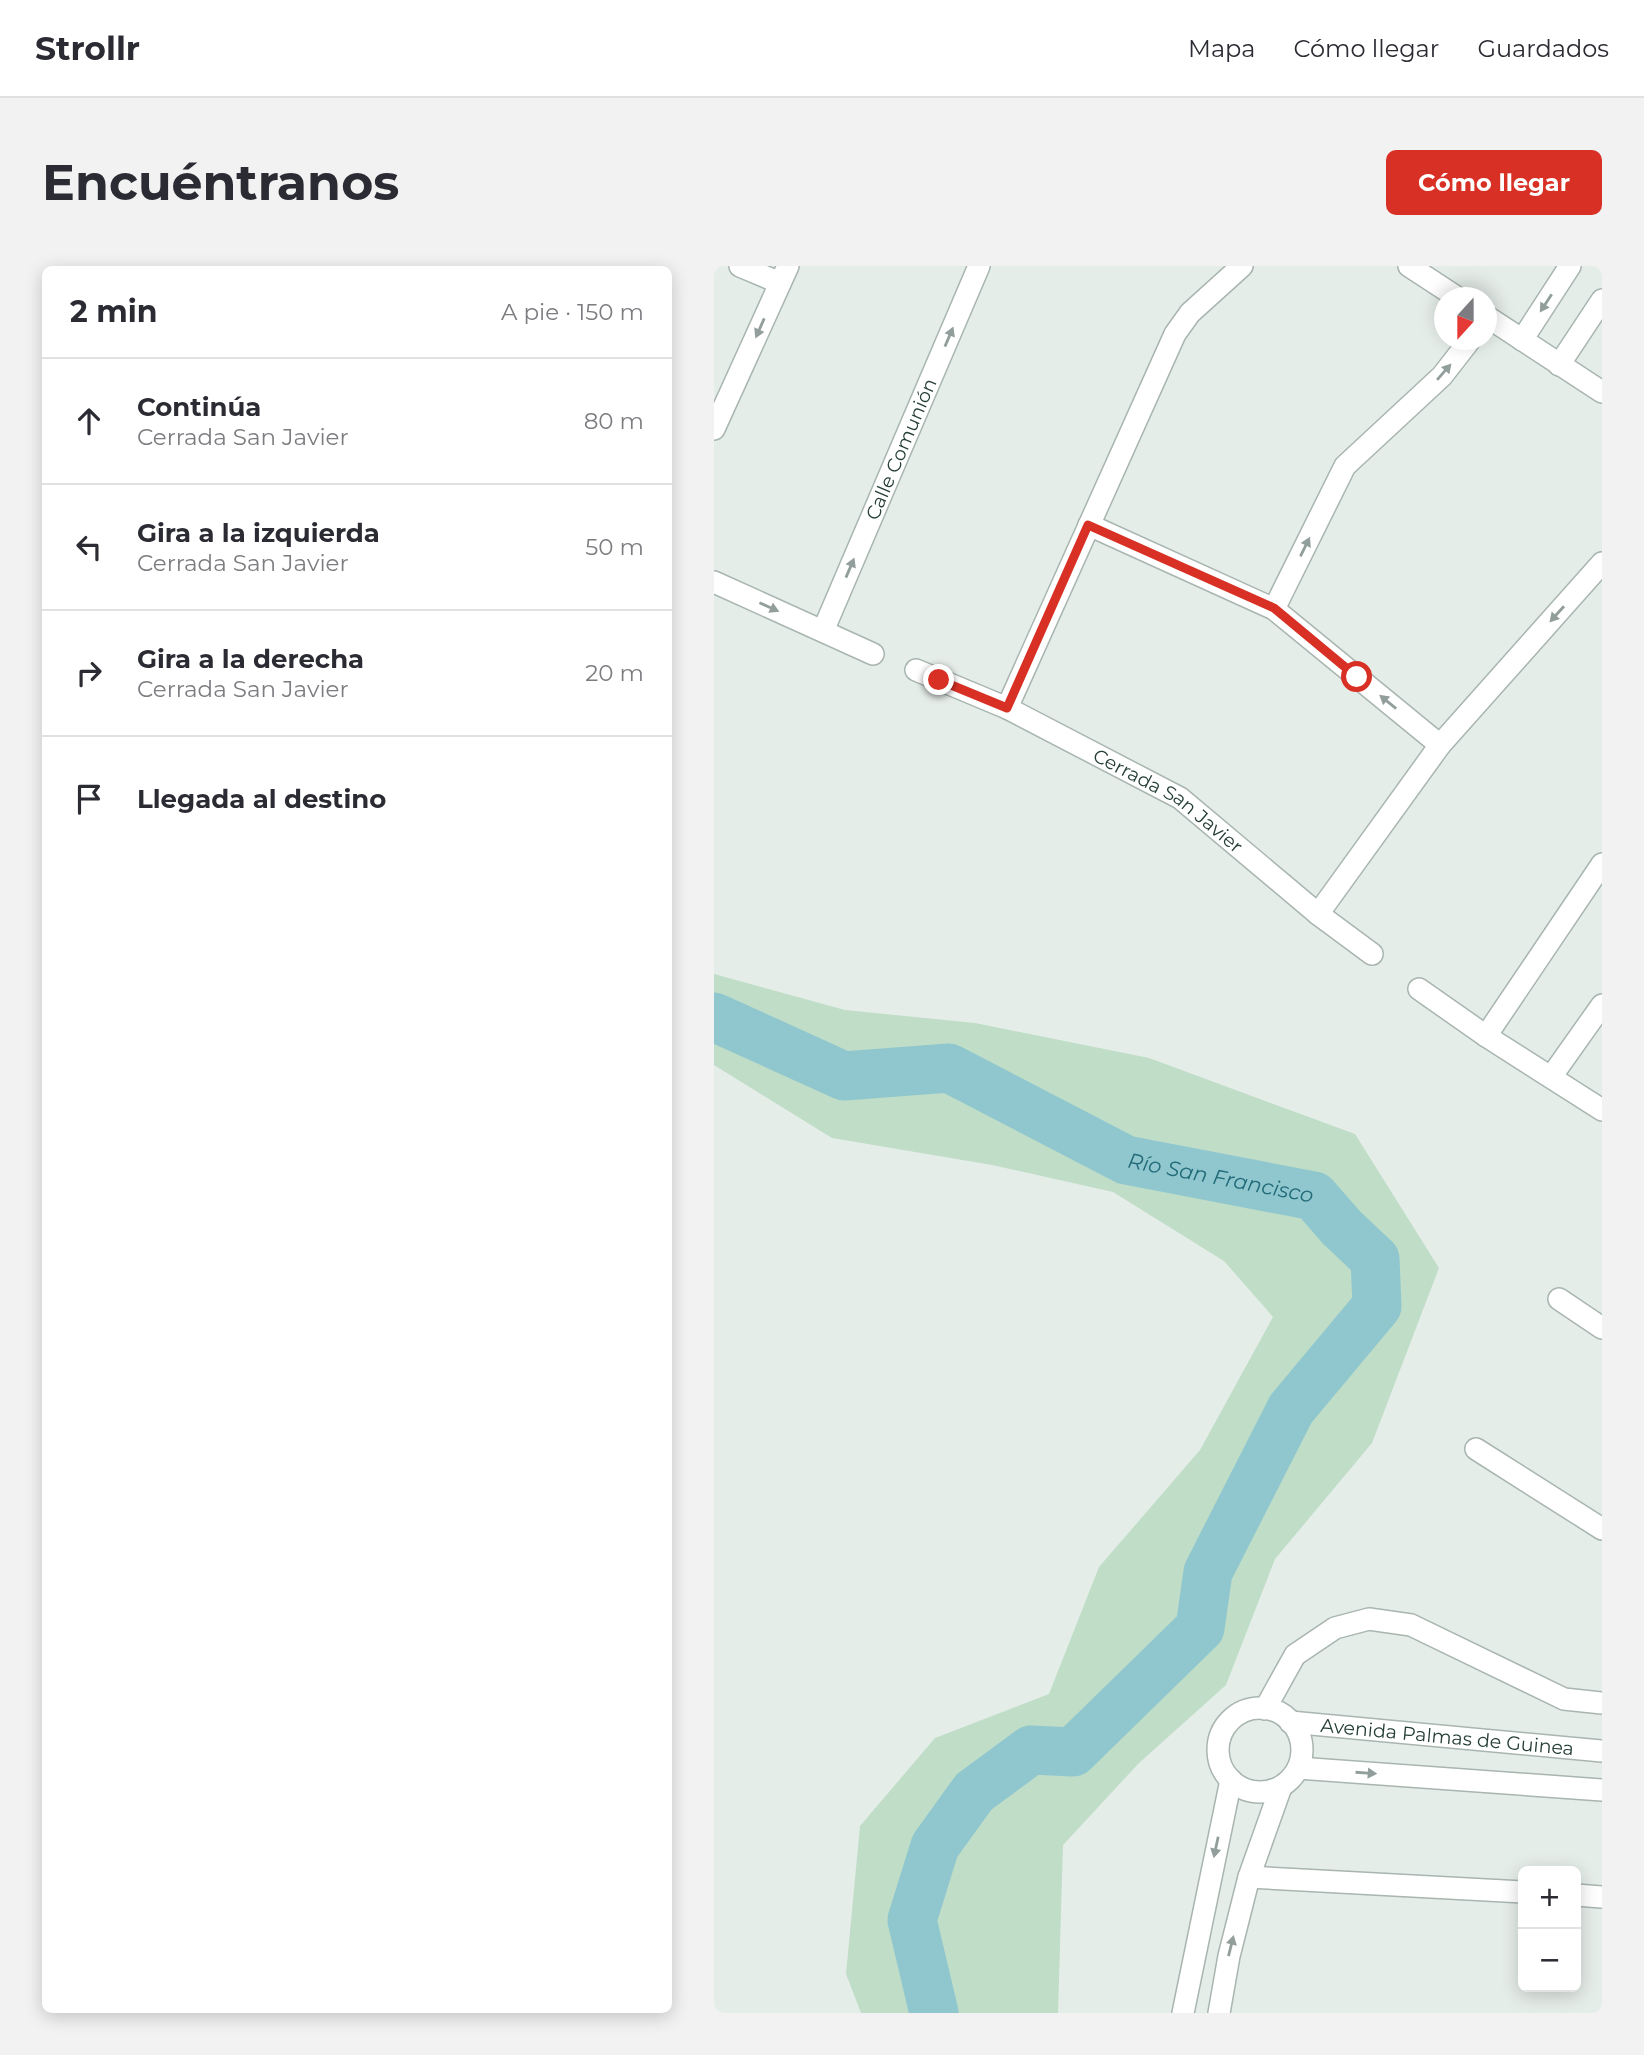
<!DOCTYPE html>
<html lang="es">
<head>
<meta charset="utf-8">
<style>
	body { margin:0; font-family:Montserrat,sans-serif; background:#f2f2f3; color:#2b2b33 }
	.controls { position:absolute; right:21px; bottom:21px; display:grid; overflow:hidden; border-radius:10px; box-shadow:0 4px 18px #0003 }
	.controls button { width:63px; height:63px; display:grid; place-items:center; padding:0; border:0; border-bottom:2px solid #e1e1e2; background:#fff; color:#2b2b33; font:35px sans-serif }
	.compass { position:absolute; left:720px; top:21px; width:63px; height:63px; border-radius:50%; background:#fff; box-shadow:0 4px 18px #0003; rotate:201deg }
	.stop { position:absolute; width:21px; height:21px; margin:-16px; border:5px solid #d93025; border-radius:50%; background:#fff }
	.stop.end { background:#d93025; border-color:#fff; box-shadow:0 2px 7px #0008 }
	.list { margin:0; padding:0; list-style:none }
	h2 { display:flex; justify-content:space-between; align-items:center; height:91px; margin:0; padding:0 28px; font-size:30px }
	h2 small { font-size:23px; font-weight:400; color:#7c7c81 }
	.list li { display:grid; grid-template-columns:46px 1fr auto; gap:21px; align-items:center; box-sizing:border-box; height:126px; padding:0 28px; border-top:2px solid #e1e1e2 }
	.list b { display:block; font-size:26px; white-space:nowrap }
	.list p { margin:0; font-size:23px; white-space:nowrap; color:#7c7c81 }
	.list em { font-size:23px; font-style:normal; color:#7c7c81 }
	.icon { flex:none; width:38px; height:38px; fill:none; stroke:currentColor; stroke-width:2; stroke-linecap:round; stroke-linejoin:round }
	.map { position:relative; flex:none; width:888px; height:1747px; overflow:hidden; border-radius:10px }
	header { display:flex; align-items:center; gap:42px; box-sizing:border-box; height:98px; padding:0 35px; background:#fff; border-bottom:2px solid #e1e1e2 }
	header strong { font-size:33px }
	nav { display:flex; gap:38px; margin-inline-start:auto; font-size:24px }
	.intro { display:flex; align-items:center; justify-content:space-between; box-sizing:border-box; height:168px; padding:0 42px }
	h1 { margin:0; font-size:49px }
	.button { padding:18px 32px; border-radius:10px; background:#d93025; color:#fff; font-size:24px; font-weight:700 }
	main { display:flex; gap:42px; padding:0 42px }
	aside { flex:1; background:#fff; border-radius:10px; box-shadow:0 4px 18px #0003 }
	.map>svg:first-child { display:block }
	.green { fill:#bfddc7 }
	.lines { fill:none; stroke-linecap:round; stroke-linejoin:round }
	.river { stroke:#90c7cf; stroke-width:49 }
	.minor-casing { stroke:#a8b5b0; stroke-width:24 }
	.minor { stroke:#fff; stroke-width:21 }
	.oneway { fill:#929e9b }
	.route { stroke:#d93025; stroke-width:9 }
	.labels { text-anchor:middle; stroke-width:5; stroke-linejoin:round; paint-order:stroke }
	.street-label { font-size:19px; fill:#253e37; stroke:#f5faf7 }
	.water-label { font-size:21px; font-style:italic; fill:#216b78; stroke:#f5faf7 }
</style>
</head>
<body>
<header>
<strong>Strollr</strong>
<nav><a>Mapa</a><a>Cómo llegar</a><a>Guardados</a></nav>
</header>
<div class="intro"><h1>Encuéntranos</h1><a class="button">Cómo llegar</a></div>
<main>
<aside>
<h2>2 min<small>A pie · 150 m</small></h2>
<ul class="list">
<li><svg class="icon" aria-label="ahead" viewBox="0 0 24 24"><path d="M12 20V5M6 11l6-6 6 6"/></svg><div><b>Continúa</b><p>Cerrada San Javier</p></div><em>80 m</em></li>
<li><svg class="icon" aria-label="left" viewBox="0 0 24 24"><path d="M17 20v-9H6M10 6l-5 5 5 5"/></svg><div><b>Gira a la izquierda</b><p>Cerrada San Javier</p></div><em>50 m</em></li>
<li><svg class="icon" aria-label="right" viewBox="0 0 24 24"><path d="M7 20v-9h11M14 6l5 5-5 5"/></svg><div><b>Gira a la derecha</b><p>Cerrada San Javier</p></div><em>20 m</em></li>
<li><svg class="icon" aria-label="arrive" viewBox="0 0 24 24"><path d="M6 21V4h12l-3 4 3 4H6"/></svg><div><b>Llegada al destino</b></div></li>
</ul>
</aside>
<div class="map">
<svg width="888" height="1747" viewBox="0 0 888 1747">
	<rect width="100%" height="100%" fill="#e5ede9"/>
	<path class="green" d="M0,708L131,744L261,757L435,792L641,868L725,1002L658,1177L561,1293L512,1419L425,1497L349,1579L344,1747H147L132,1708L146,1560L221,1472L335,1428L385,1301L486,1184L559,1051L510,995L399,926L278,899L118,872L0,799Z"/>
	<g class="lines">
		<path class="river" id="s1" d="M0,751L130,810L235,802L412,894L600,930L628,962L661,993L663,1040L577,1143L494,1306L486,1362L359,1486L317,1484L260,1526L221,1580L198,1654L220,1747"/>
		<g class="minor-casing">
			<g id="minor">
				<path d="M26,0L66,17"/>
				<path d="M695,0L744,32"/>
				<path d="M772,50L888,126"/>
				<path d="M808,74L856,0"/>
				<path d="M845,99L888,34"/>
				<path d="M0,163L74,0"/>
				<path d="M375,259L560,343L726,479"/>
				<path d="M0,316L159,388"/>
				<path d="M560,343L631,200L728,110L756,74"/>
				<path id="s2" d="M109,365L265,0"/>
				<path id="s3" d="M202,404L293,442L466,532L604,648L658,688"/>
				<path d="M293,442L461,68L476,47L528,0"/>
				<path d="M604,648L726,479L888,297"/>
				<path d="M705,723L772,770L888,844"/>
				<path d="M772,770L888,598"/>
				<path d="M837,811L888,739"/>
				<path d="M845,1033L888,1062"/>
				<path d="M762,1183L888,1263"/>
				<circle cx="546" cy="1484" r="42"/>
				<path d="M551,1443L581,1389L621,1362L655,1353L697,1359L850,1433L888,1437"/>
				<path id="s4" d="M576,1456L888,1485"/>
				<path d="M584,1502L888,1524"/>
				<path d="M535,1611L809,1626"/>
				<path d="M862,1629L888,1631"/>
				<path d="M469,1747L517,1514"/>
				<path d="M505,1747L515,1690L535,1611L567,1521"/>
			</g>
		</g>
		<use href="#minor" class="minor"/>
	</g>
	<defs><path id="oneway-solid" d="M-6-.8H1V-3.2L6.5 0L1 3.2V.8H-6Z" transform="scale(1.75)"/></defs>
	<g class="oneway">
		<use href="#oneway-solid" transform="translate(832 37) rotate(123)"/>
		<use href="#oneway-solid" transform="translate(46 62) rotate(114)"/>
		<use href="#oneway-solid" transform="translate(235 71) rotate(-67)"/>
		<use href="#oneway-solid" transform="translate(730 106) rotate(-49)"/>
		<use href="#oneway-solid" transform="translate(591 281) rotate(-64)"/>
		<use href="#oneway-solid" transform="translate(136 302) rotate(-67)"/>
		<use href="#oneway-solid" transform="translate(55 341) rotate(24)"/>
		<use href="#oneway-solid" transform="translate(843 348) rotate(132)"/>
		<use href="#oneway-solid" transform="translate(674 436) rotate(-141)"/>
		<use href="#oneway-solid" transform="translate(652 1507) rotate(4)"/>
		<use href="#oneway-solid" transform="translate(502 1581) rotate(102)"/>
		<use href="#oneway-solid" transform="translate(517 1680) rotate(-76)"/>
	</g>
	<g class="lines">
		<path class="route" d="M225,414L293,442L374,259L560,342L643,411"/>
	</g>
	<g class="labels">
		<g class="street-label">
			<text dy="7" stroke="none"><textPath href="#s2" startOffset="198">Calle Comunión</textPath></text>
			<text dy="7" stroke="none"><textPath href="#s3" startOffset="285">Cerrada San Javier</textPath></text>
			<text dy="7" stroke="none"><textPath href="#s4" startOffset="158">Avenida Palmas de Guinea</textPath></text>
		</g>
		<g class="water-label">
			<text dy="7" stroke="none"><textPath href="#s1" startOffset="544">Río San Francisco</textPath></text>
		</g>
	</g>
</svg>
<div class="controls">
<button>+</button>
<button>−</button>
</div>
<svg class="compass" viewBox="-18 -18 36 36"><path d="M0-13l5 13h-10z" fill="#e53935"/><path d="M0 13l5-13h-10z" fill="#7c7c81"/></svg>
<div class="stop" style="left:643px;top:411px"></div>
<div class="stop end" style="left:225px;top:414px"></div>
</div>
</main>
</body>
</html>
